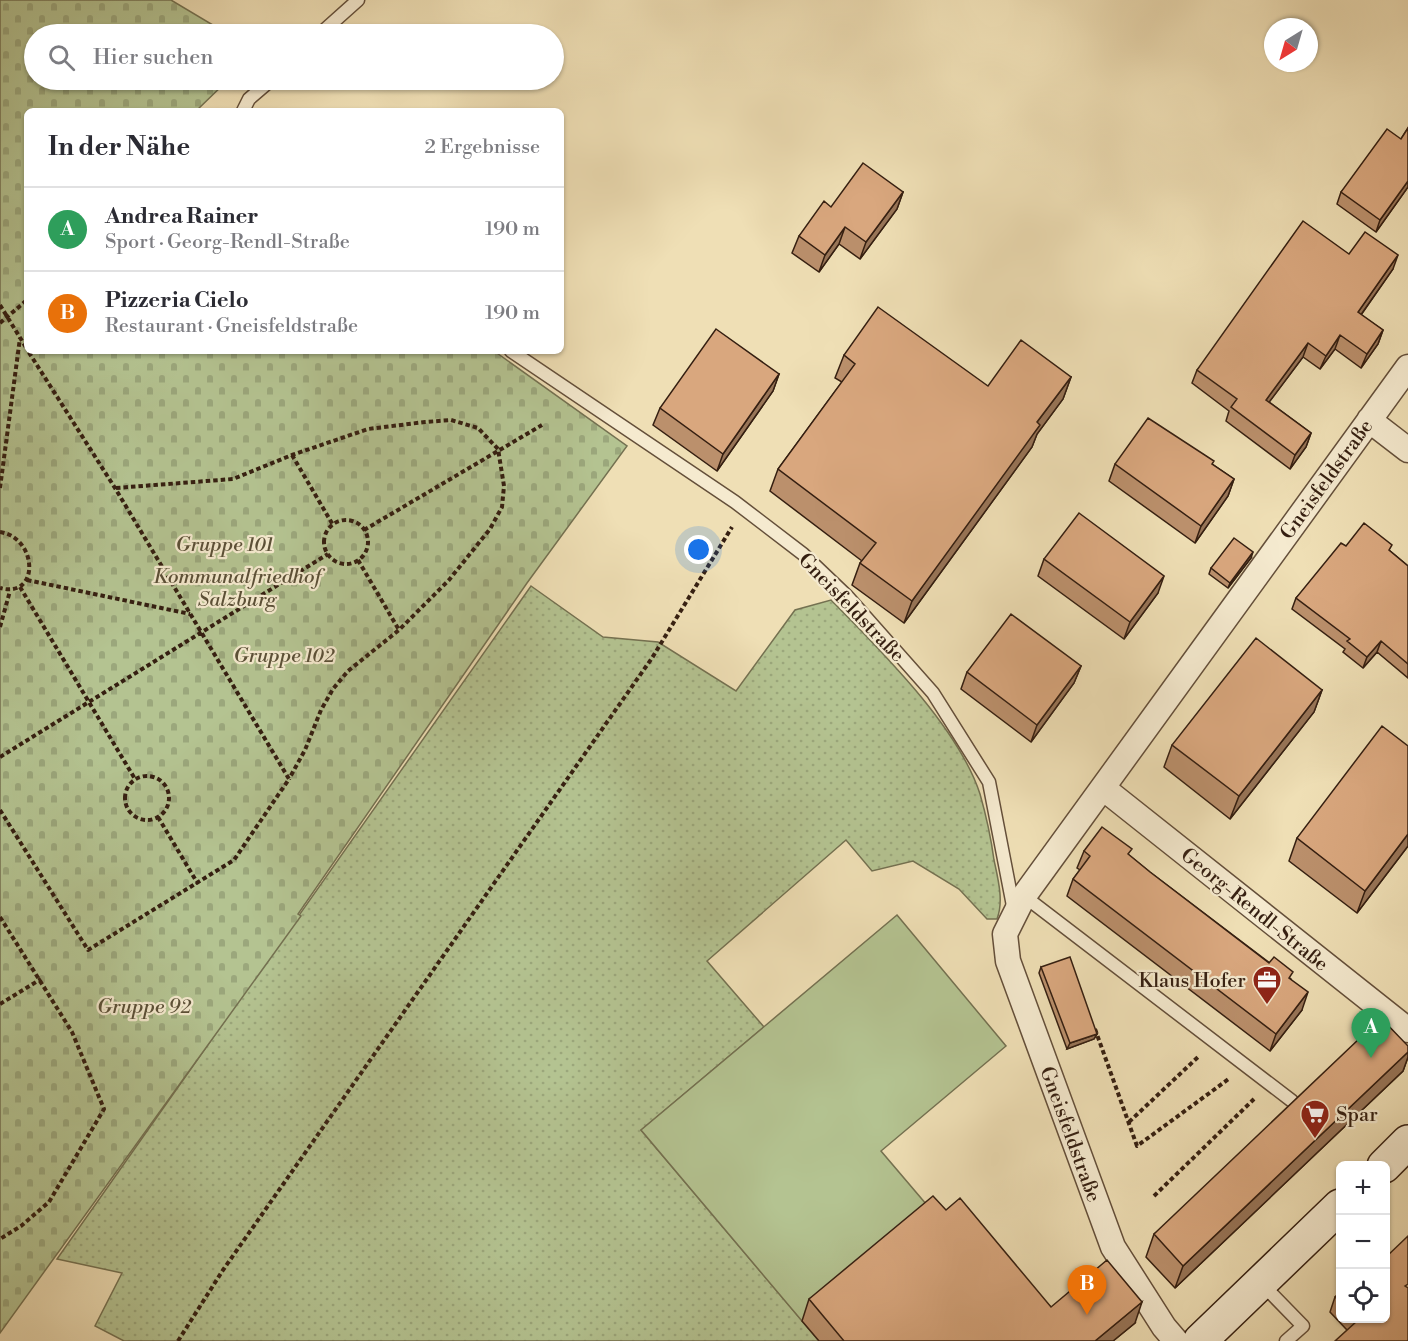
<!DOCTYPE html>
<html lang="de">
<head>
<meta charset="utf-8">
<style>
	body { margin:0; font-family:"Libre Bodoni",serif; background:#f7f7f7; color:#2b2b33 }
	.controls { position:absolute; right:18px; bottom:18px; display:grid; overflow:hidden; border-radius:9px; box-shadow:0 2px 4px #0004 }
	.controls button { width:54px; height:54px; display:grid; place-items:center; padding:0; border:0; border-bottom:2px solid #e1e1e2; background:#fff; color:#2b2b33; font:30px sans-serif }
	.compass { position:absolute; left:1264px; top:18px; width:54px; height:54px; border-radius:50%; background:#fff; box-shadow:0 2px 4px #0004; rotate:217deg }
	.you { position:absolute; left:699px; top:550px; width:21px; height:21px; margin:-15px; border:4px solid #fff; border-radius:50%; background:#1a73e8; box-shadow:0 0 0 9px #1a73e833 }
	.badge { display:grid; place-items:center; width:39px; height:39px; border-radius:50%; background:#8f2418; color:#fff; font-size:20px; font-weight:700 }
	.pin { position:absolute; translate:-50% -50px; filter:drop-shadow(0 2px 3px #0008) }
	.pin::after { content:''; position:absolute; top:32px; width:21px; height:18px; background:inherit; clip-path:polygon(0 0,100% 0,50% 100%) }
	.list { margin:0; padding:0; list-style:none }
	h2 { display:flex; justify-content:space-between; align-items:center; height:78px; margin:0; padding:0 24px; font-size:26px }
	h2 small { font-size:20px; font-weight:400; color:#7c7c81 }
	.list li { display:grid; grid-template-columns:39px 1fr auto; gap:18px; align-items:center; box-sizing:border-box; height:84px; padding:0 24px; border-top:2px solid #e1e1e2 }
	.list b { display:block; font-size:22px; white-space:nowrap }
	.list p { margin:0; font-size:20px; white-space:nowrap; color:#7c7c81 }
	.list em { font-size:20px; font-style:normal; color:#7c7c81 }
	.icon { flex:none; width:33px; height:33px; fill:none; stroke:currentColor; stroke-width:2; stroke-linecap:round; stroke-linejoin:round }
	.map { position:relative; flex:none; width:1408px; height:1341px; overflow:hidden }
	.search { position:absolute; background:#fff; box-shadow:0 2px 4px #0004; left:24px; top:24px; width:540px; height:66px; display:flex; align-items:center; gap:15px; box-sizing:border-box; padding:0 21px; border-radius:33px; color:#7c7c81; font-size:22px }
	.panel { position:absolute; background:#fff; box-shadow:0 2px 4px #0004; left:24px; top:108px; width:540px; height:246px; border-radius:9px }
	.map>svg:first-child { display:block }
	.grass { fill:url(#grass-dots); stroke:#747151; stroke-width:1.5 }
	.cemetery { fill:url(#cemetery-stones); stroke:#747151; stroke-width:1.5 }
	.pitch { fill:#b4c391; stroke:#747151; stroke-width:1.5 }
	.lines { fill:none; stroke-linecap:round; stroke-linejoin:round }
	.lane-casing { stroke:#644f3a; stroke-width:15 }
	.street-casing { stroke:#644f3a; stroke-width:27 }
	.secondary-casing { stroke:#351f11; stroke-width:36 }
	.path { stroke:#351f11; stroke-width:4; stroke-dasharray:4.5 3; stroke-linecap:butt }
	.lane { stroke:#f5eacf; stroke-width:12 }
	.street { stroke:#f5eacf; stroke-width:24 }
	.secondary { stroke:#f5eacf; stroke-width:33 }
	.wall { fill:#bb906c; stroke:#351f11; stroke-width:1.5 }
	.shaded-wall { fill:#987558; stroke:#351f11; stroke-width:1.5 }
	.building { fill:#d9a77e; stroke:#351f11; stroke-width:1.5 }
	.labels { text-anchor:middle; stroke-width:4.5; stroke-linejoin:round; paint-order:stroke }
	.street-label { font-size:20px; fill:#351f11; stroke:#f5eacf }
	.park-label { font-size:20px; font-style:italic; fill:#5b5037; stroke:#f5eacf }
	.poi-label { font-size:20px; fill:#351f11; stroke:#f5eacf; text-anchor:end }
</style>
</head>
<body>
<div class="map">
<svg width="1408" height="1341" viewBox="0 0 1408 1341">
	<defs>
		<pattern id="grass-dots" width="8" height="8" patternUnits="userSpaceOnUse" patternTransform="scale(1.5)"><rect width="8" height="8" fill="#b4c391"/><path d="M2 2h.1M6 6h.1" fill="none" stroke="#9ba77c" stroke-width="1.8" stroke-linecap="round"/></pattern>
		<pattern id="cemetery-stones" width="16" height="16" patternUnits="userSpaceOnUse" patternTransform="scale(1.5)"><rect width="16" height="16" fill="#b4c391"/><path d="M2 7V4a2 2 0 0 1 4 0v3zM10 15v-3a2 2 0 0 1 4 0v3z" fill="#9ba77c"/></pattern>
	</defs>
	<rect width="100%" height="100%" fill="#efdfb5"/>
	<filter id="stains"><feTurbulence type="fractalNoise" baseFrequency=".00333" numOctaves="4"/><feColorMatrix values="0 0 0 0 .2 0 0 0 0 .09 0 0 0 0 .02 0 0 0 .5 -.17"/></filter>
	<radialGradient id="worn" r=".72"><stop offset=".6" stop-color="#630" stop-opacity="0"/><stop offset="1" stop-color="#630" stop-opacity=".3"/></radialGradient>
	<path class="grass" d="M531,586L603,637L658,642L736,691L795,610L831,600C880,650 958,726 980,794C986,815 991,838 994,860C998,879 1004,901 997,919H987L959,889L913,861L872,871L846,840L707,961L764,1027L641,1130L819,1341H124L95,1326L122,1273L57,1259Z"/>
	<path class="cemetery" d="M0,0H171L228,34H34V80H228L196,111H27V351H494L627,446L527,583L298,914L301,916L0,1333Z"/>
	<path class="pitch" d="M897,915L1006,1046L881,1151L932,1211L802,1321L641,1130Z"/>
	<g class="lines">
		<g class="lane-casing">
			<path id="lane" d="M320,34L358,0
				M243,111L249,99L271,80
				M511,351L735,502L803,554L847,596L933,693L989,782L1014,911
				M1024,896L1292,1101
				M1262,1284L1303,1326L1286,1341"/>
		</g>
		<g class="street-casing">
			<path id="street" d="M1369,420L1408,450
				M1103,788L1408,1030
				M1176,1341L1164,1327L1113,1247L1008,961L1005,934L1024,896L1408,367"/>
		</g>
		<g class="secondary-casing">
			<path id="secondary" d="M1384,1166L1408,1142
				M1200,1341L1340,1206"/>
		</g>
		<path class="path" d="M0,305L27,349
			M0,323L27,300
			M292,455L333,525
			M0,488L20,338
			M116,488L233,479L292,455L368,429L425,422L451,420L478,428L498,449L504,486L502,507L490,529L449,580L399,630L348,671L333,689L321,710L305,750L289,779
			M324 542a22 22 0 1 1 44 0a22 22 0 1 1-44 0Z
			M364,530L542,425
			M0,532C38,538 40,599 0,588
			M358,560L399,630
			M27,580L190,614
			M20,587L135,779
			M0,627L10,591
			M0,757L328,554
			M125 798a22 22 0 1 1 44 0a22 22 0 1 1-44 0Z
			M0,810L88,950L234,860L289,779L115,488L28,351
			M158,817L198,884
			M0,917L72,1032L104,1109L49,1202L21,1226L0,1239
			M0,1004L41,979
			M1095,1029L1137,1146L1230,1078
			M1129,1122L1198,1057
			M1154,1196L1254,1099
			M178,1341L223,1270L652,658L732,527"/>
		<use href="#lane" class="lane"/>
		<use href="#street" class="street"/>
		<use href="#secondary" class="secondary"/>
	</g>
	<path class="wall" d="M1408,128V187L1376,232L1337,204L1341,192L1401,139Z
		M903,192L897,209L860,259L839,244L819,272L792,253L799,236L831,207Z
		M1349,254L1393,269L1361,315L1383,330L1378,344L1361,368L1335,349L1320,369L1303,357L1269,402L1311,433L1306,447L1290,469L1226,421L1229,411L1192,383L1197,370Z
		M844,355L988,386L1071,377L1063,399L1037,434L1032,447L904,623L852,585L860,563L862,561L770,491L778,469L842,382L835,378Z
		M779,374L773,391L717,471L653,425L660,408Z
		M1115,464H1212L1234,479L1228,496L1195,543L1109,481Z
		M1346,546L1390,551L1408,566V678L1377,652L1363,668L1343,652L1345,649L1292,609L1296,598Z
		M1251,558L1228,588L1209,574L1211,568Z
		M1044,559L1158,593L1124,639L1038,576Z
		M1081,666L1074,683L1031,742L961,689L967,672Z
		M1322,690L1314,712L1230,819L1164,767L1172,745Z
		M1408,746V846L1357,913L1289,861L1297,838Z
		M1084,851L1129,855L1150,872L1291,979L1302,1010L1270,1051L1067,896L1073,879L1080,870L1077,868Z
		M1041,967L1097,1034L1094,1039L1067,1049L1039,973Z
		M1408,1046V1057L1403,1071L1175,1288L1146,1257L1154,1234Z
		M946,1210L1051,1307L1135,1323L1113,1341H819L802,1321L809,1299Z
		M1341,1292V1318H1386L1408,1341L1347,1330L1330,1312L1335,1297Z"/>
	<path class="shaded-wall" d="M1408,181V187L1376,232L1380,220Z
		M903,192L897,209L860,259L866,242Z
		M845,227L839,244L819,272L825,255Z
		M1398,255L1393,269L1353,326L1358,312Z
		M1383,330L1378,344L1361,368L1367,354Z
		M1340,335L1335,349L1320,369L1326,356Z
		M1308,343L1303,357L1261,413L1266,400Z
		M779,374L773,391L717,471L723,454Z
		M1071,377L1063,399L1037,434L1032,447L904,623L912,601L1037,422Z
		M1311,433L1306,447L1290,469L1295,455Z
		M1234,479L1228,496L1195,543L1201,526Z
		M1253,552L1251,558L1228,588L1230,583Z
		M1164,576L1158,593L1124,639L1130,622Z
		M1381,641L1377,652L1363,668L1367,657Z
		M1081,666L1074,683L1031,742L1037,725Z
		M1322,690L1314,712L1230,819L1239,796Z
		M1408,834V846L1357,913L1365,891Z
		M1308,992L1302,1010L1270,1051L1276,1034Z
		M1097,1034L1094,1039L1067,1049L1070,1043Z
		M1408,1052V1057L1403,1071L1175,1288L1183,1266Z
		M1142,1302L1135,1323L1113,1341H1095Z"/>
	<path class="building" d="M1408,128V181L1380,220L1341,192L1387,129L1401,139Z
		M863,163L903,192L866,242L845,227L825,255L799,236L824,201L831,207Z
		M1303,221L1349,254L1365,232L1398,255L1358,312L1383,330L1367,354L1340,335L1326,356L1308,343L1266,400L1311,433L1295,455L1231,407L1237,399L1197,370Z
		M878,307L988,386L1021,340L1071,377L1037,422L1040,425L912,601L860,563L876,543L778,469L855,364L844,355Z
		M716,329L779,374L723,454L660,408Z
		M1148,418L1214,461L1212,464L1234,479L1201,526L1115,464Z
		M1079,513L1164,576L1130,622L1044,559Z
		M1364,523L1392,545L1389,550L1408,566V664L1381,641L1367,657L1347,641L1350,639L1296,598L1341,543L1346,546Z
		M1234,538L1253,552L1230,583L1211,568Z
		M1011,614L1081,666L1037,725L967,672Z
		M1256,638L1322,690L1239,796L1172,745Z
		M1382,726L1408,746V834L1365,891L1297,838Z
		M1102,827L1132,849L1128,854L1150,872L1269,963L1274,957L1293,972L1289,978L1308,992L1276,1034L1073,879L1090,856L1084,851Z
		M1070,957L1097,1034L1070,1043L1041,967Z
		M1381,1018L1408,1046V1052L1183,1266L1154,1234Z
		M933,1196L946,1210L960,1198L1051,1307L1107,1260L1142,1302L1095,1341H844L809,1299Z
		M1408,1236V1284L1405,1286L1408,1288V1340L1407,1341H1335L1358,1320L1357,1318H1386V1257Z
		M1341,1292V1302L1335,1297Z"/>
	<defs>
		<g id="office-pin" transform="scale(1.5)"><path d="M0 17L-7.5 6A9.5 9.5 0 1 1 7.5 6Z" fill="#8f2418" stroke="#f5eacf"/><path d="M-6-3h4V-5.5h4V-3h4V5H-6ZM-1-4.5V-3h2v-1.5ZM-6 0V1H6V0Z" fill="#fff"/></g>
		<g id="supermarket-pin" transform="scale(1.5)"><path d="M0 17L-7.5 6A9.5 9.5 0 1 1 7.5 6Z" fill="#8f2418" stroke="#f5eacf"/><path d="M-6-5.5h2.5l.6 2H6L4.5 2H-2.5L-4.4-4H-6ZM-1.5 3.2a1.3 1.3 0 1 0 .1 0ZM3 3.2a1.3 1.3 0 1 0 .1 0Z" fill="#fff"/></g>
	</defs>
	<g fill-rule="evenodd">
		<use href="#office-pin" x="1267" y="980"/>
		<use href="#supermarket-pin" x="1315" y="1114"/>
	</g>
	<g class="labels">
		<g class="street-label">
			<text transform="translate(1326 479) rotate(-54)" y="7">Gneisfeldstraße</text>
			<text transform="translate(852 607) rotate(46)" y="7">Gneisfeldstraße</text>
			<text transform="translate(1255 909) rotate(39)" y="7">Georg-Rendl-Straße</text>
			<text transform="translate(1071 1134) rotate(70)" y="7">Gneisfeldstraße</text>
		</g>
		<g class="park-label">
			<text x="224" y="551">Gruppe 101</text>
			<text x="237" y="583">Kommunalfriedhof<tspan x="237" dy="23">Salzburg</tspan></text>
			<text x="284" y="662">Gruppe 102</text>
			<text x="144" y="1013">Gruppe 92</text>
		</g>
		<g class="poi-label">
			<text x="1246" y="987">Klaus Hofer</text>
			<text x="1336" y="1121" text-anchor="start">Spar</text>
		</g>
	</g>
	<rect width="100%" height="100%" filter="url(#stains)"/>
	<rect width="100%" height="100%" fill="url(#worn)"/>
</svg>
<div class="controls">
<button>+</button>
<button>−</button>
<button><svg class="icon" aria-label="locate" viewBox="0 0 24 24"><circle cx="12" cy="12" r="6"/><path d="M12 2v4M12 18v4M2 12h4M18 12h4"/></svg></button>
</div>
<svg class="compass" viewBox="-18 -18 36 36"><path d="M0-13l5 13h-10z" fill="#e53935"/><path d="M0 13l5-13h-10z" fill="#7c7c81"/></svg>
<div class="you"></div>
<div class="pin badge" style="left:1371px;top:1058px;background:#2e9e5b">A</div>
<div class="pin badge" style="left:1087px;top:1315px;background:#e8710a">B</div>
<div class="search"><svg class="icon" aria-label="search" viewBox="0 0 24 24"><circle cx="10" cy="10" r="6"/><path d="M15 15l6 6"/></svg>Hier suchen</div>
<section class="panel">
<h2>In der Nähe<small>2 Ergebnisse</small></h2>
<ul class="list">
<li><span class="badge" style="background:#2e9e5b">A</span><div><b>Andrea Rainer</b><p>Sport · Georg-Rendl-Straße</p></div><em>190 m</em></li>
<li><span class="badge" style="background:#e8710a">B</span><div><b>Pizzeria Cielo</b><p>Restaurant · Gneisfeldstraße</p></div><em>190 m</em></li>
</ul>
</section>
</div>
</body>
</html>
